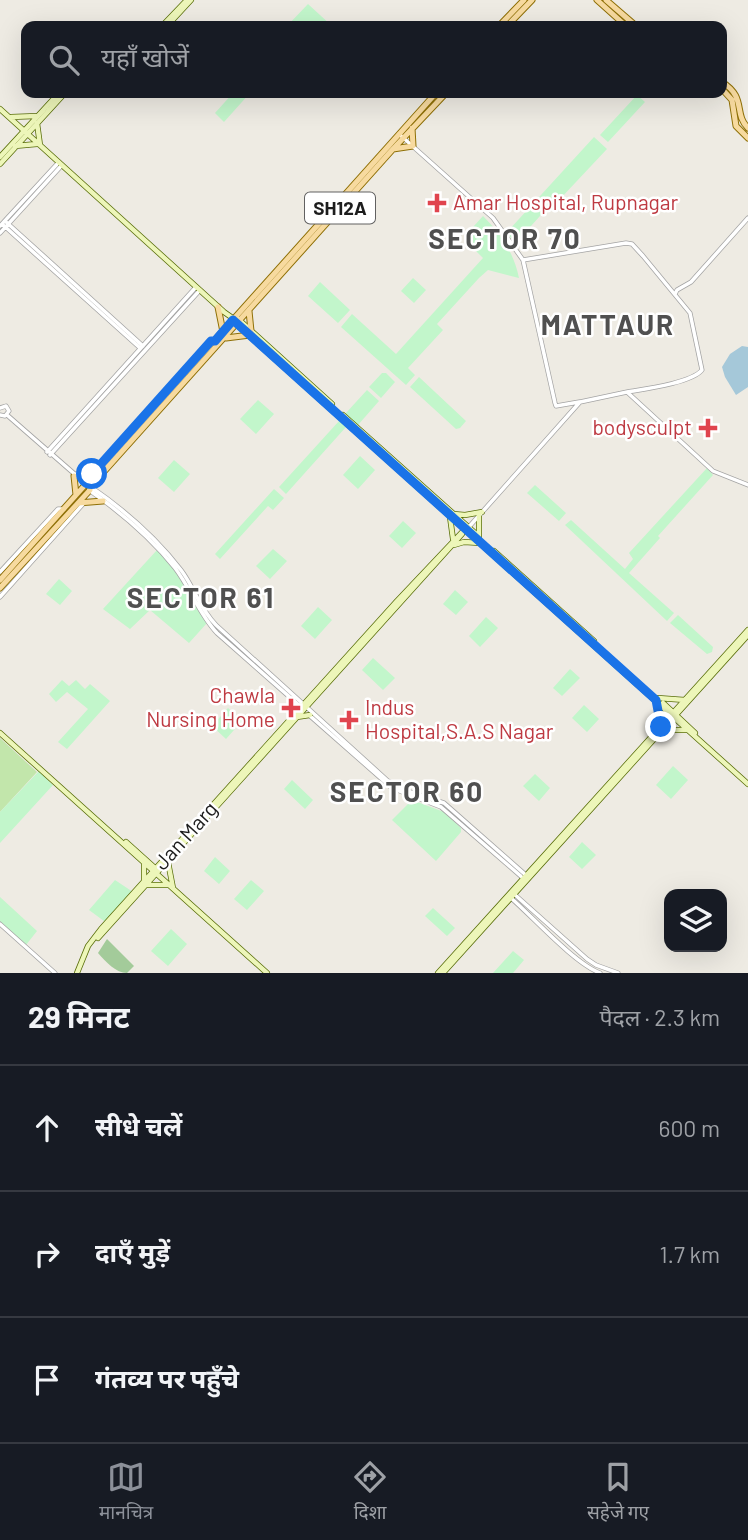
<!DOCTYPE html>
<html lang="hi">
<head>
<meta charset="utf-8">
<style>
	body { margin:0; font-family:Barlow,"Noto Sans Devanagari",sans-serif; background:#242831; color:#f1f3f6 }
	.controls { position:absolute; right:21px; bottom:21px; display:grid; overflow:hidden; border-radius:14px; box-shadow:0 7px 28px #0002 }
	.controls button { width:63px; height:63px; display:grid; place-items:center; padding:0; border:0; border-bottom:2px solid #363941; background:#171b24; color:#f1f3f6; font:35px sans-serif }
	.stop { position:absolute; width:21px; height:21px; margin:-16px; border:5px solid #1a73e8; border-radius:50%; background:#fff }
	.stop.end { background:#1a73e8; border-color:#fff; box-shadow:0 2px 7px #0008 }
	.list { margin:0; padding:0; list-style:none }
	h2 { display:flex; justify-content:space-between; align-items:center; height:91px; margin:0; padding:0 28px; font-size:30px }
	h2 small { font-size:23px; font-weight:400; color:#9ea1a6 }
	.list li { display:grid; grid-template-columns:46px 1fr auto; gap:21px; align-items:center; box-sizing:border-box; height:126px; padding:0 28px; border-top:2px solid #363941 }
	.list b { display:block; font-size:26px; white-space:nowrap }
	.list em { font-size:23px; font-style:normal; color:#9ea1a6 }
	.icon { flex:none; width:38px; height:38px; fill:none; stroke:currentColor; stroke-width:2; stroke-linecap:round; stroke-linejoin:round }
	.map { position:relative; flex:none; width:748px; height:973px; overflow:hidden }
	.search { position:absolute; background:#171b24; box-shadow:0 7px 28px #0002; left:21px; right:21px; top:21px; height:77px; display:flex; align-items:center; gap:18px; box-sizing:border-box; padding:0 24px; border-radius:14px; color:#9ea1a6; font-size:26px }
	.sheet { height:469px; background:#171b24 }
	nav { display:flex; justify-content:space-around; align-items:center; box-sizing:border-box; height:98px; border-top:2px solid #363941; background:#171b24; font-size:19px; color:#9ea1a6 }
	nav a { display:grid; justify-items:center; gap:4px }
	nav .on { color:#8c9099 }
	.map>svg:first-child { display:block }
	.grass { fill:#c2e6ab }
	.forest { fill:#a3cb9a }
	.park { fill:#c2f6cb }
	.water { fill:#a5c8d9 }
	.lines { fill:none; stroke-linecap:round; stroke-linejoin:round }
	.tertiary-casing { stroke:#a4a4a4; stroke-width:5 }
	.secondary-casing { stroke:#596e0a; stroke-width:6 }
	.primary-casing { stroke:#8f7007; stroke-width:7 }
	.tertiary { stroke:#fff; stroke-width:3.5 }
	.secondary { stroke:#edf6b9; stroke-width:4.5 }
	.primary { stroke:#f7da9f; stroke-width:5 }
	.route { stroke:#1a73e8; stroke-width:9 }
	.health-dot { fill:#e0444e; stroke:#fff; stroke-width:2.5 }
	.labels { text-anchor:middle; stroke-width:5; stroke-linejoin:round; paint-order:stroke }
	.shield { fill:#fff; stroke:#616161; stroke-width:2 }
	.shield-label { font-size:19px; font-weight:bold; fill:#1d1d1d }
	.health-label { font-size:21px; fill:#be3a42; stroke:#fff; text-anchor:start }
	.street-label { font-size:21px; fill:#1d1d1d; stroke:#fff }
	.district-label { font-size:28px; font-weight:bold; letter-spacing:2px; fill:#505050; stroke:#fff }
</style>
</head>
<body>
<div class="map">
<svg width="748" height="973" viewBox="0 0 748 973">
	<rect width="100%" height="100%" fill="#eeebe3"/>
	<path class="grass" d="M0,738L37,772L0,812Z"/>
	<path class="forest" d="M107,939L134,966L127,973C116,973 106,962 98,953Z"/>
	<path class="park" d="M308,4L332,26H287Z
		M233,93H250L224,122L215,113Z
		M637,95L645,102L608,142L600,135Z
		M594,137L607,149L560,199L556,198L515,244L507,232Z
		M483,216C501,234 514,253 519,278L488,270L479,278L437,324L443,330L408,368L415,375L406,385L341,327L352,314L396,354L483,258L467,242L477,231L473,227Z
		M413,278L426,290L414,303L401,291Z
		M320,282L350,310L338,323L308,296Z
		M382,373H386L395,382L381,398L369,387Z
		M419,377L466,421L460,428L456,429L410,387Z
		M367,390L379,401L358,425L345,414Z
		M258,400L274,414L256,434L240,419Z
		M339,421L346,427L286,494L279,487Z
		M360,456L375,470L358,489L343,475Z
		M174,460L190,474L174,492L158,478Z
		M707,468L713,475L658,536L660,538L629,573L674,613L667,621L565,525L571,520L625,569L633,559L629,553Z
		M535,485L566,513L559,521L527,493Z
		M274,489L284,498L273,510L268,506L220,559L215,554Z
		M403,521L416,533L402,548L389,536Z
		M273,549L287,561L270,579L256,566Z
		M157,550L174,567L207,623L189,643L150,610L130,629L103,609Z
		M59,579L72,591L60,605L46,594Z
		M455,590L468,602L456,615L443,604Z
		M318,607L332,620L315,639L301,626Z
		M678,615L713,647L712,652L707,654L670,623Z
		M486,617L498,628L480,647L469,636Z
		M373,658L395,678L383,690L362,670Z
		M570,669L580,678L562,696L553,688Z
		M62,680L69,686L76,680L85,689L90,684L110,701L67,749L58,742L88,709L67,692L56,702L49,694Z
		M584,705L599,719L587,732L572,718Z
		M228,708L242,721L226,739L212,726Z
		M673,766L688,780L671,799L656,785Z
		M39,771L53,785L0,843V812Z
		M535,774L550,788L539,801L523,786Z
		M292,780L313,800L305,809L284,789Z
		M412,800L444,812L461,828V832L436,861L392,820Z
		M582,842L596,855L582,869L569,857Z
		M215,857L230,871L219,884L204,871Z
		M115,880L136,894L108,924L89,910Z
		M251,880L264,891L247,910L234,899Z
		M0,897L37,931L26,945L0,922Z
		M433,908L455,928L447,936L425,916Z
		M171,929L187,944L168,966L151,951Z
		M513,951L524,960L513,973H493Z"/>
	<path class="water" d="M742,346L748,347V387L736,395L725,377L722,367L730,354Z"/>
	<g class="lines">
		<g class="tertiary-casing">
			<path id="tertiary" d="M399,134L493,218L523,260L626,243L632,244L643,256L690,313L702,370C691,383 645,389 627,392
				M5,221L143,346
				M2,224L140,348
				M0,226L59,162
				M0,233L62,165
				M523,260L555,403L556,406L579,402
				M675,294L677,290L691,282L748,218
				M0,408L6,406L9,411L5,416L0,415
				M7,415L86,484
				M47,452L196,287
				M50,455L200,290
				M76,474L94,472
				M91,487C123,509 157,539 181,570C194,587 200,609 216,625L388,781L404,790L444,803L528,877
				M89,490C119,511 152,539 175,568C191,589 199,614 217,633L301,707
				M468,528L580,402L627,392L713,471L748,485
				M0,572L58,509H64
				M0,597L83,504
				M309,715L392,788L441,807L523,878
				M513,893L587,959L596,965L618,973
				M511,898C533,917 574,963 600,973
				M0,924L55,973"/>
		</g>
		<g class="secondary-casing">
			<path id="secondary" d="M162,26L187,0
				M167,26L191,0
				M0,109L224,312L234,319
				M11,117L37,116
				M37,123L40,145
				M15,146L37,144
				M0,157L59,93
				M0,164L65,93
				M237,318L332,404
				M236,324L748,784
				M343,415L475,533
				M454,514L465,515L482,512
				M450,517L453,539
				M479,537V514
				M454,545L464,542L480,543
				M494,551L594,641
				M658,698L685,700
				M656,700L661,726
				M663,703L695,733
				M297,717L310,715
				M663,730H686
				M0,733L267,973
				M126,842L156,869
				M144,862V881
				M168,862L173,888
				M146,885H168
				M98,938L462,534
				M77,973L88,946L101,929L397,601L467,527
				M438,973L748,630
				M443,973L748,635"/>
		</g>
		<g class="primary-casing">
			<path id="primary" d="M597,0L626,26
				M606,0L636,26
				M499,26L524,0
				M507,26L532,0
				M722,82C747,98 733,113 748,128
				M722,89L732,100L736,126L748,138
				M393,149L413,146L412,128
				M218,307L223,332
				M249,311L251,331
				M226,338L250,335
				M74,476L76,495
				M91,486L393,149L446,93
				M78,503L103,501
				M0,580L436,93
				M0,588L90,490V485"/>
		</g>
		<use href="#tertiary" class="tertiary"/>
		<use href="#secondary" class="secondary"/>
		<use href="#primary" class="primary"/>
	</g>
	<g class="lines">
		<path class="route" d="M92,474L211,341H215L233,320L656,700L661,727"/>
	</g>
	<g class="health-dot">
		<path d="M433.5 192.5h7v7h7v7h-7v7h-7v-7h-7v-7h7z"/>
		<path d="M704.5 417.5h7v7h7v7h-7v7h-7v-7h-7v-7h7z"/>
		<path d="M287.5 697.5h7v7h7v7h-7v7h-7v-7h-7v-7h7z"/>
		<path d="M345.5 709.5h7v7h7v7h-7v7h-7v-7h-7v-7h7z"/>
	</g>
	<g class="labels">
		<rect class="shield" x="305" y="192.5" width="70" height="31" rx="5"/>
		<g class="shield-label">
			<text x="340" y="215">SH12A</text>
		</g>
		<g class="health-label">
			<text x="453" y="210">Amar Hospital, Rupnagar</text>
			<text x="692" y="435" text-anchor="end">bodysculpt</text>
			<text x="275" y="703" text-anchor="end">Chawla<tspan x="275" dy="24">Nursing Home</tspan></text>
			<text x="365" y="715">Indus<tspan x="365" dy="24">Hospital,S.A.S Nagar</tspan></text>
		</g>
		<g class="street-label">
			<text transform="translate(186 836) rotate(-48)" y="7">Jan Marg</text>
		</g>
		<g class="district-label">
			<text x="505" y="249">SECTOR 70</text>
			<text x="608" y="335">MATTAUR</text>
			<text x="201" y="608">SECTOR 61</text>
			<text x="407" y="802">SECTOR 60</text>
		</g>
	</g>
</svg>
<div class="controls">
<button><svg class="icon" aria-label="layers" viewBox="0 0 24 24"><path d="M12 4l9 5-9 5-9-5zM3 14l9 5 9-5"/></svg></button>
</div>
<div class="stop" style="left:92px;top:474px"></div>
<div class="stop end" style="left:661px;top:727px"></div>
<div class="search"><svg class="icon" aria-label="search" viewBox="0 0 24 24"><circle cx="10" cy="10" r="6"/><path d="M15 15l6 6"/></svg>यहाँ खोजें</div>
</div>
<section class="sheet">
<h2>29 मिनट<small>पैदल · 2.3 km</small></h2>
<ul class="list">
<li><svg class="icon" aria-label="ahead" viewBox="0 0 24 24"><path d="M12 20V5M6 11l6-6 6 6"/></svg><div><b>सीधे चलें</b></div><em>600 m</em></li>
<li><svg class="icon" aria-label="right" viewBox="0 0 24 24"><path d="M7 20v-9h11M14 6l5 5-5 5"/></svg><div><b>दाएँ मुड़ें</b></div><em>1.7 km</em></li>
<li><svg class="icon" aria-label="arrive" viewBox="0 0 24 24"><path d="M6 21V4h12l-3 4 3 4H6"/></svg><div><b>गंतव्य पर पहुँचे</b></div></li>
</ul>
</section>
<nav>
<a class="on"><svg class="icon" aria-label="map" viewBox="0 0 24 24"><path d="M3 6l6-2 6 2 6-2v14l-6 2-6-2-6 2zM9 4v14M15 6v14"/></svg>मानचित्र</a>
<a><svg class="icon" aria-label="directions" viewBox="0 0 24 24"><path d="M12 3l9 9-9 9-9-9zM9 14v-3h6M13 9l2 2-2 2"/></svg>दिशा</a>
<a><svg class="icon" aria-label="saved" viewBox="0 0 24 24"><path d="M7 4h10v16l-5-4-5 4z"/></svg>सहेजे गए</a>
</nav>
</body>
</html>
